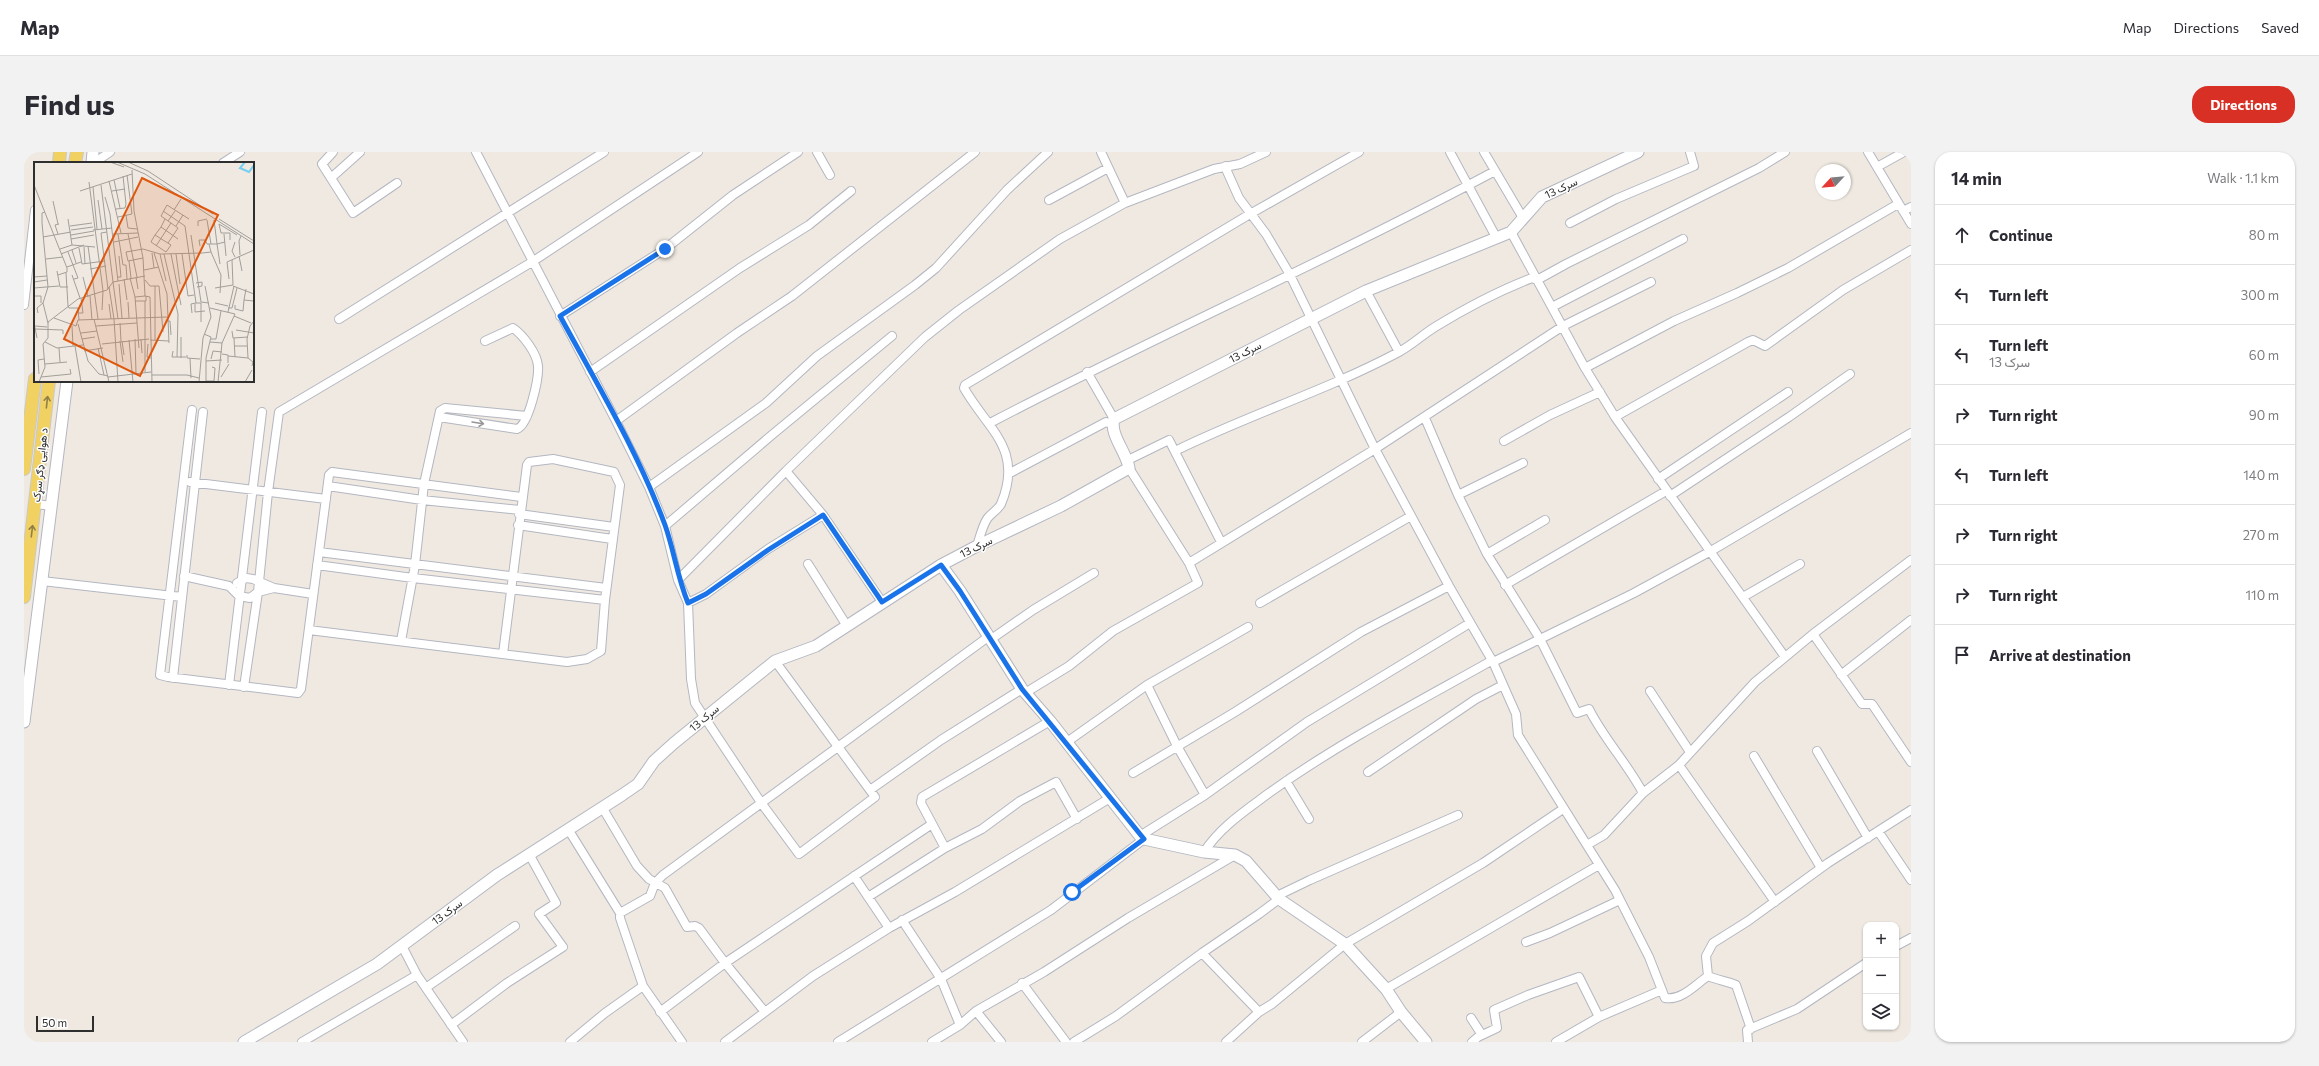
<!DOCTYPE html>
<html lang="en">
<head>
<meta charset="utf-8">
<style>
	body { margin:0; font-family:Commissioner,Vazirmatn,sans-serif; background:#f2f2f3; color:#2b2b33 }
	.controls { position:absolute; right:12px; bottom:12px; display:grid; overflow:hidden; border-radius:8px; box-shadow:0 1px 3px #0004 }
	.controls button { width:36px; height:36px; display:grid; place-items:center; padding:0; border:0; border-bottom:1px solid #e1e1e2; background:#fff; color:#2b2b33; font:20px sans-serif }
	.compass { position:absolute; left:1791px; top:12px; width:36px; height:36px; border-radius:50%; background:#fff; box-shadow:0 1px 3px #0004; rotate:244deg }
	.scale { position:absolute; left:12px; bottom:10px; width:58px; box-sizing:border-box; padding-left:4px; border:2px solid #2e2e2e; border-top:0; font-size:11px; line-height:14px; white-space:nowrap; color:#2e2e2e; -webkit-text-stroke:3px #fff; paint-order:stroke }
	.stop { position:absolute; width:12px; height:12px; margin:-9px; border:3px solid #1a73e8; border-radius:50%; background:#fff }
	.stop.end { background:#1a73e8; border-color:#fff; box-shadow:0 1px 4px #0008 }
	.list { margin:0; padding:0; list-style:none }
	h2 { display:flex; justify-content:space-between; align-items:center; height:52px; margin:0; padding:0 16px; font-size:17px }
	h2 small { font-size:13px; font-weight:400; color:#7c7c81 }
	.list li { display:grid; grid-template-columns:26px 1fr auto; gap:12px; align-items:center; box-sizing:border-box; height:60px; padding:0 16px; border-top:1px solid #e1e1e2 }
	.list b { display:block; font-size:15px; white-space:nowrap }
	.list p { margin:0; font-size:13px; white-space:nowrap; color:#7c7c81 }
	.list em { font-size:13px; font-style:normal; color:#7c7c81 }
	.icon { flex:none; width:22px; height:22px; fill:none; stroke:currentColor; stroke-width:2; stroke-linecap:round; stroke-linejoin:round }
	.map { position:relative; flex:none; width:1887px; height:890px; overflow:hidden; border-radius:16px }
	header { display:flex; align-items:center; gap:24px; box-sizing:border-box; height:56px; padding:0 20px; background:#fff; border-bottom:1px solid #e1e1e2 }
	header strong { font-size:19px }
	nav { display:flex; gap:22px; margin-inline-start:auto; font-size:14px }
	.intro { display:flex; align-items:center; justify-content:space-between; box-sizing:border-box; height:96px; padding:0 24px }
	h1 { margin:0; font-size:28px }
	.button { padding:10px 18px; border-radius:16px; background:#d93025; color:#fff; font-size:14px; font-weight:700 }
	main { display:flex; gap:24px; padding:0 24px }
	aside { flex:1; background:#fff; border-radius:16px; box-shadow:0 1px 3px #0004 }
	.map>svg:first-child { display:block }
	.lines { fill:none; stroke-linecap:round; stroke-linejoin:round }
	.street-casing { stroke:#b4b7c1; stroke-width:10 }
	.secondary-casing { stroke:#b4b7c1; stroke-width:13 }
	.primary-casing { stroke:#c9c9c9; stroke-width:14 }
	.street { stroke:#fff; stroke-width:8 }
	.secondary { stroke:#fff; stroke-width:11 }
	.primary { stroke:#f2d163; stroke-width:12 }
	.oneway { stroke:#908048 }
	.oneway2 { stroke:#969696 }
	.route { stroke:#1a73e8; stroke-width:5 }
	.labels { text-anchor:middle; stroke-width:3; stroke-linejoin:round; paint-order:stroke }
	.street-label { font-size:11px; fill:#2e2e2e; stroke:#fff }
	.inset-river { fill:none; stroke:#75cff0; stroke-width:2 }
	.inset-road { fill:none; stroke:#a29e99; stroke-width:1 }
	.view { fill:#df570e; fill-opacity:0.15; stroke:#df570e; stroke-width:2 }
	.inset-edge { fill:none; stroke:#2e2e2e; stroke-width:2 }
</style>
</head>
<body>
<header>
<strong>Map</strong>
<nav><a>Map</a><a>Directions</a><a>Saved</a></nav>
</header>
<div class="intro"><h1>Find us</h1><a class="button">Directions</a></div>
<main>
<div class="map">
<svg width="1887" height="890" viewBox="0 0 1887 890">
	<rect width="100%" height="100%" fill="#efe9e1"/>
	<g class="lines">
		<g class="street-casing">
			<path id="street" d="M309,0L298,12L329,61L373,31
				M452,0L592,269L625,335L641,374L654,428L664,451L667,527L671,551L738,652L775,702L851,645L751,509
				M793,0L806,23
				M1077,0L1101,51
				M1426,0L1472,85
				M1460,0L1499,66
				M1844,0L1887,72
				M70,11L86,0
				M199,11L216,0
				M1202,14V17L1215,46L1242,82L1265,121L1351,297L1425,434L1469,510L1492,562L1494,583L1591,738L1625,805L1641,846C1657,849 1671,833 1684,824C1693,828 1702,829 1712,833L1727,877
				M1853,15L1880,0
				M307,26L336,0
				M1025,48L1084,16
				M1879,59L1887,55
				M1546,71L1592,47L1670,14L1666,0
				M1487,80L1561,216L1591,265L1761,505
				M1342,139L1375,200
				M0,153L11,58
				M1528,155L1659,87
				M536,164L641,97L709,43L774,0
				M315,167L580,0
				M1561,216L1650,169L1713,141L1764,116L1874,52
				M566,220L716,116L785,73L827,39
				M1063,220L1090,267
				M168,258L136,523L144,525L274,541L277,537L305,323L308,320L497,345
				M415,265L493,277C505,273 515,226 514,214C513,201 499,183 489,176L461,189
				M1591,265L1724,190L1729,188L1741,194L1819,138L1887,98
				M1401,266L1434,343L1463,402L1516,487L1553,561L1565,557C1580,587 1603,611 1619,641
				M592,269L713,181L768,144L951,0
				M966,271C1132,184 1305,108 1471,19
				M1480,289L1526,263L1576,240
				M1151,299C1224,263 1301,239 1373,201C1387,194 1398,183 1411,175C1442,156 1474,139 1508,126L1513,128L1542,112L1735,16L1761,0
				M1104,308L1145,288L1197,390
				M1105,316L1165,411L1351,297L1539,174L1627,130
				M762,319L799,363L858,450
				M986,321L1082,270L1088,272
				M1634,327L1764,240
				M166,330L302,347
				M304,334L398,348L496,358
				M625,335L742,251L793,204L891,133L912,116L983,38L1024,0
				M1434,343L1499,311
				M1646,344L1765,265L1826,222
				M12,352L28,354
				M495,362L590,375
				M494,373L588,387
				M641,374L749,282L868,184
				M953,394C956,385 958,375 963,367C966,362 974,358 977,352C1000,297 964,278 940,236L941,233L1226,62L1335,0
				M295,400L582,436
				M1463,402L1521,368
				M784,412L823,474
				M293,413L389,426L581,448
				M160,424L205,434L215,444L226,446L234,440L250,436
				M654,428L762,319L901,185L935,158L1036,87L1101,51L1190,17L1216,12L1242,0
				M18,429L158,445
				M213,431L222,426L229,427L250,436L289,442
				M1481,433L1642,339
				M1719,445L1776,412
				M664,451L682,442L744,397L799,363
				M1236,451L1387,364
				M285,478L543,510L563,507L577,499L581,448L596,333L590,320L529,307L505,310L503,313L479,502
				M1789,482L1838,552H1848L1887,610
				M966,488L1009,458L1070,421
				M377,489L391,413L400,332L416,259L421,256L503,264
				M1469,510L1610,441L1687,399L1887,281
				M1817,523L1887,468
				M149,526L179,260
				M205,533L238,260
				M1123,533L1153,594L1181,643
				M220,535L234,440L244,340L255,260L508,110L674,0
				M1626,539L1666,600
				M1001,541L1045,514L1089,479L1174,431L1165,411
				M1043,590L1123,533L1224,475
				M1793,599L1844,686
				M1730,604L1797,716
				M1655,613L1751,750
				M1344,620L1452,547L1479,533
				M1109,621L1211,560L1337,480L1425,434
				M1262,629L1285,667
				M846,638L917,588L998,537
				M578,655L613,714L625,727L641,736L663,775L671,774L675,776L701,811L741,860
				M544,677L596,761V766L619,834L658,890
				M1854,679L1887,728
				M1116,684L1181,643L1283,570L1446,471
				M1563,693L1580,683L1619,641L1655,613L1731,530L1789,482L1887,408
				M921,696L897,651L898,645L1026,569
				M1180,700C1196,675 1221,659 1245,641C1315,591 1392,551 1467,509
				M830,724L865,776
				M844,745L921,696L958,677L996,649L1032,630L1053,667
				M596,761L626,744L631,731L639,723L964,485
				M878,768L917,827L936,873
				M1502,790L1526,781L1596,748
				M378,794L393,823L439,890
				M1872,794L1887,786
				M1178,801L1235,860
				M1684,824L1682,804L1689,791L1724,769L1804,711L1887,658
				M998,831L1042,890
				M403,835L491,774
				M1362,837L1575,713
				M952,859L977,890
				M636,860L701,811L908,672
				M1447,866L1458,883
				M427,873L483,831L539,795L515,762L532,751L505,702
				M278,890L393,823
				M546,890L581,861L619,834
				M701,890L789,824L865,776L931,740L1086,646
				M814,890L1027,758L1120,687
				M908,890L936,873L952,859L1020,820L1104,766L1211,703
				M1050,890L1092,864L1178,801L1235,762L1255,747L1257,742L1286,728L1434,663
				M1202,890L1235,860L1248,852L1321,792L1459,711L1539,657
				M1338,890L1377,860
				M1448,890L1454,885L1473,876L1470,858L1504,843L1555,825L1575,865
				M1532,890L1575,865L1638,838
				M1724,890L1723,878L1773,857L1842,811"/>
		</g>
		<g class="secondary-casing">
			<path id="secondary" d="M68,11L69,0
				M917,413L936,439L998,537L1026,569L1116,684L1120,687L1180,700L1211,703L1222,709L1255,747L1321,792L1362,837L1377,860L1402,890
				M0,570L43,229
				M220,890L353,812L473,723L598,643L614,632L630,609L650,591L751,509L792,494L917,413L953,394L1037,354L1105,316C1103,301 1085,282 1090,267L1342,139L1487,80L1518,45L1614,0"/>
		</g>
		<g class="primary-casing">
			<path id="primary" d="M35,11L36,0
				M51,11L53,0
				M0,317L11,227
				M0,445L25,229"/>
		</g>
		<use href="#street" class="street"/>
		<use href="#secondary" class="secondary"/>
		<use href="#primary" class="primary"/>
	</g>
	<defs><path id="oneway-shaft" d="M-6 0H5M1.5-3L5.5 0L1.5 3" fill="none" stroke-width="1.6" stroke-linecap="round" stroke-linejoin="round"/></defs>
	<g class="oneway">
		<use href="#oneway-shaft" transform="translate(23 250) rotate(-84)"/>
		<use href="#oneway-shaft" transform="translate(8 379) rotate(-83)"/>
	</g>
	<use class="oneway2" href="#oneway-shaft" transform="translate(454 271) rotate(9)"/>
	<g class="lines">
		<path class="route" d="M641,97L536,164C573,232 614,300 641,373C650,398 653,424 664,451L682,442L744,398L799,363L858,450L917,413L936,439L998,537L1120,687L1048,740"/>
	</g>
	<g class="labels">
		<g class="street-label">
			<text transform="translate(1537 36) rotate(-25)" y="4">سرک 13</text>
			<text transform="translate(1221 200) rotate(-27)" y="4">سرک 13</text>
			<text transform="translate(16 313) rotate(-84)" y="4">د هوایی ډګر سړک</text>
			<text transform="translate(952 395) rotate(-26)" y="4">سرک 13</text>
			<text transform="translate(680 566) rotate(-40)" y="4">سرک 13</text>
			<text transform="translate(423 760) rotate(-37)" y="4">سرک 13</text>
		</g>
	</g>
	<g transform="translate(10 10)">
		<rect width="220" height="220" fill="#efe9e1"/>
		<path class="inset-river" d="M211,0L206,6L215,10L220,3"/>
		<path class="inset-road" d="M76,0L90,5M83,0L111,12L220,82M94,0L114,9L179,52M98,8L100,49L109,96L111,134L116,135L118,220M93,13L98,52M80,18L86,46M75,19L87,71M55,20L69,129L68,148M0,23L33,106V110L24,113M67,23L79,120M59,25L63,67M46,29L98,12M78,29L91,27M71,35L76,52L84,119M64,38L68,67M19,39L24,62M82,47L91,46L92,42L89,14M140,48L147,37M129,49L151,64L162,141L157,142L158,151M11,50L8,51V61L14,125L9,141L14,161M92,53L94,66L103,67M84,55L98,52M34,57L38,83M185,57L220,79M173,58L177,82M134,59L141,49M185,62L203,73M185,62L187,71H196V78M36,64L58,61M142,64L149,53M164,64V59L173,57M127,65L144,77M37,68L59,65M59,68L78,66M73,70L67,71L74,127M24,72L21,63L25,62M79,72L104,71M84,72L89,103M94,72L103,115M190,72L192,94M37,73L60,69M121,73L137,83L132,90L117,80L118,78L121,73L127,65L131,57M157,73L167,140L175,141M9,75L37,70M37,77L60,73M80,80L104,75M201,80L198,89L201,95M134,81L144,66L127,54L133,43L155,57M54,84L64,157M122,84L137,61M166,84L165,78H171L173,82H183L180,58M50,85L51,102M45,86L48,102L71,99M26,87L38,83L61,85M38,88L42,101M34,90L44,116L40,117M177,90L187,113L186,131M118,91L120,106M120,91L133,132L135,181M27,92L50,83M126,92L132,119M130,92L144,152L143,195M137,92L147,143M142,92L146,122M148,92L154,134L160,133M206,93L205,79L207,74M205,94L208,109M109,96L94,99L92,90L109,87L126,92L168,91L177,90L175,82M12,97L29,95M95,99L97,116M186,102L183,82L191,80M89,103H92L93,117M33,105L47,100M56,107L72,104M110,108L125,105M23,109L26,125H34M32,111L34,144L35,146H44L45,158M38,113L46,136M0,115L13,114M49,115L54,135M83,115H87L85,94M102,115L104,127M96,116L101,135M90,117L93,138M195,117L193,100L220,88M111,118L116,124H125L129,170M0,120L13,118M79,120L84,157M162,121L168,120V124L163,125M85,122L88,156M121,124V178M199,124L220,132M75,125L80,157M0,126L25,124M181,126L199,123L198,98M212,127L210,138L220,139M0,134H7V141M56,134L58,158M101,139H112V134M111,139V210M94,140L95,156M162,141H167V160M181,141L194,144M75,142L77,157M161,142V150L171,149M201,143V147L209,149L210,138M176,146L201,152L188,181L184,220M194,146H198L203,126M194,150L200,124M4,151L3,146L9,141M45,151H49L47,136M200,154L217,161M20,156L42,164L44,158L133,155M60,157L75,220M80,157L84,220M132,159H136L137,173M0,161L3,176M86,161L87,179M44,162L54,199L65,212L74,214M1,164L13,165M38,164L39,184M62,164L103,161M1,167L29,168V172M202,168L220,171M198,169L199,176L214,175M47,171L63,169M170,172L177,175L172,196V219H180M147,175V196M200,176L201,195M48,177L61,175M101,177L102,211M107,177L108,191M177,177H182L187,149M95,178L99,220M116,178L135,179M86,179L89,200M88,179L90,193M11,180L23,186L49,183M176,180L188,181M68,182L115,177M114,182L113,195L117,196M41,184L47,220M200,184H213M25,186L26,200M64,186L70,213M105,186L101,135L111,134M50,189L69,186M139,189L138,195H152M188,192L194,193V201M153,193V196L166,197M194,194L214,196L219,200L218,204M156,196L157,216M214,196L213,177L216,164L220,159M177,197L179,189L188,190M172,199L188,198M11,202L33,200M178,205L181,206L180,219M5,212L4,198L10,197M118,213H153L165,216M7,215L37,212L36,207M74,215L117,210M187,215L195,202M5,220L11,205L9,182L14,176V160L44,137L73,128L79,120L111,114M165,220L169,176L177,155L171,124M211,220L218,208"/>
		<path class="view" d="M108,16L184,53L106,214L30,177Z"/>
		<rect width="220" height="220" class="inset-edge"/>
	</g>
</svg>
<div class="controls">
<button>+</button>
<button>−</button>
<button><svg class="icon" aria-label="layers" viewBox="0 0 24 24"><path d="M12 4l9 5-9 5-9-5zM3 14l9 5 9-5"/></svg></button>
</div>
<svg class="compass" viewBox="-18 -18 36 36"><path d="M0-13l5 13h-10z" fill="#e53935"/><path d="M0 13l5-13h-10z" fill="#7c7c81"/></svg>
<div class="scale">50 m</div>
<div class="stop" style="left:1048px;top:740px"></div>
<div class="stop end" style="left:641px;top:97px"></div>
</div>
<aside>
<h2>14 min<small>Walk · 1.1 km</small></h2>
<ul class="list">
<li><svg class="icon" aria-label="ahead" viewBox="0 0 24 24"><path d="M12 20V5M6 11l6-6 6 6"/></svg><div><b>Continue</b></div><em>80 m</em></li>
<li><svg class="icon" aria-label="left" viewBox="0 0 24 24"><path d="M17 20v-9H6M10 6l-5 5 5 5"/></svg><div><b>Turn left</b></div><em>300 m</em></li>
<li><svg class="icon" aria-label="left" viewBox="0 0 24 24"><path d="M17 20v-9H6M10 6l-5 5 5 5"/></svg><div><b>Turn left</b><p>سرک 13</p></div><em>60 m</em></li>
<li><svg class="icon" aria-label="right" viewBox="0 0 24 24"><path d="M7 20v-9h11M14 6l5 5-5 5"/></svg><div><b>Turn right</b></div><em>90 m</em></li>
<li><svg class="icon" aria-label="left" viewBox="0 0 24 24"><path d="M17 20v-9H6M10 6l-5 5 5 5"/></svg><div><b>Turn left</b></div><em>140 m</em></li>
<li><svg class="icon" aria-label="right" viewBox="0 0 24 24"><path d="M7 20v-9h11M14 6l5 5-5 5"/></svg><div><b>Turn right</b></div><em>270 m</em></li>
<li><svg class="icon" aria-label="right" viewBox="0 0 24 24"><path d="M7 20v-9h11M14 6l5 5-5 5"/></svg><div><b>Turn right</b></div><em>110 m</em></li>
<li><svg class="icon" aria-label="arrive" viewBox="0 0 24 24"><path d="M6 21V4h12l-3 4 3 4H6"/></svg><div><b>Arrive at destination</b></div></li>
</ul>
</aside>
</main>
</body>
</html>
